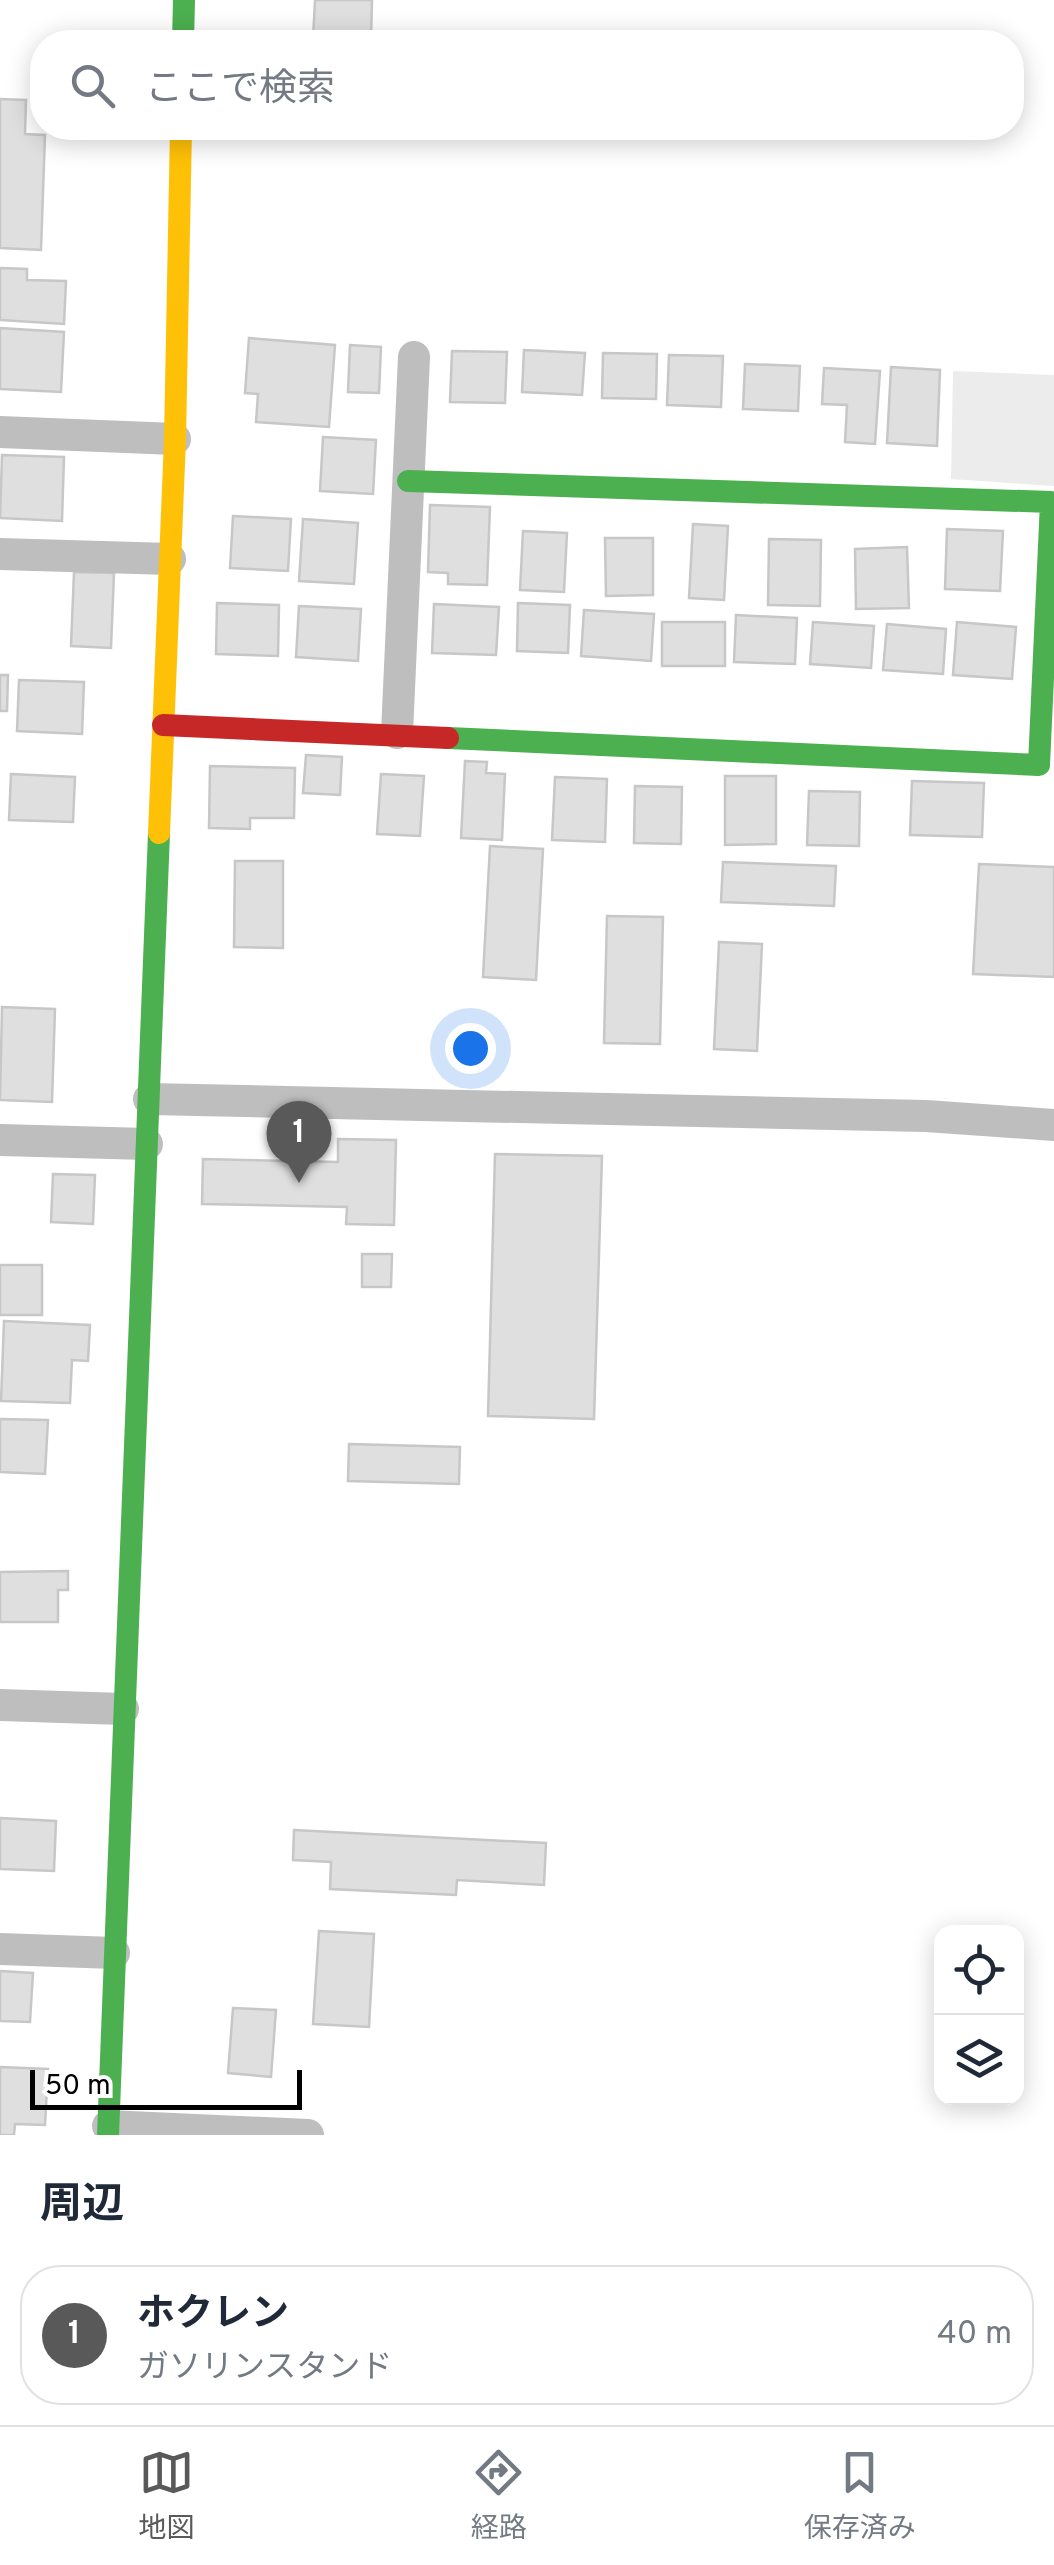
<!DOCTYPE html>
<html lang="ja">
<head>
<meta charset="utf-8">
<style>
	body { margin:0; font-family:Overpass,"Noto Sans JP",sans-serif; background:#f2f2f3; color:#1f2937 }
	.controls { position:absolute; right:30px; bottom:30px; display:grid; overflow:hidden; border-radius:20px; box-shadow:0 5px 25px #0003 }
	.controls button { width:90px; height:90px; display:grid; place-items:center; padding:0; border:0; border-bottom:2px solid #e0e1e3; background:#fff; color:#1f2937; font:50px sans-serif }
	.scale { position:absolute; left:30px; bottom:25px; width:272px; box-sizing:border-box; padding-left:10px; border:5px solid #000; border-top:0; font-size:28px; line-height:35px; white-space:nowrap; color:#000; -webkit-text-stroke:8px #fff; paint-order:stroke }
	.you { position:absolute; left:470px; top:1048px; width:35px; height:35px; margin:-25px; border:8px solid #fff; border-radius:50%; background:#1a73e8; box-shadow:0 0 0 15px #1a73e833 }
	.badge { display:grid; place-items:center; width:65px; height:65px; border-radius:50%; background:#595959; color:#fff; font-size:32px; font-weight:700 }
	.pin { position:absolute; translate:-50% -82px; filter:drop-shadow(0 2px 5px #0008) }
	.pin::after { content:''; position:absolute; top:52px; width:35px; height:30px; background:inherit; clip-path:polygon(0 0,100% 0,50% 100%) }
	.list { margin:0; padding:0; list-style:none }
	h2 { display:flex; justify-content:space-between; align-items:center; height:130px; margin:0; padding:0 40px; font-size:42px }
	h2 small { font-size:32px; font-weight:400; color:#747a83 }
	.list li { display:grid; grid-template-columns:65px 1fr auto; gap:30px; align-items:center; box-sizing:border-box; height:140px; margin:0 20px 20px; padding:0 20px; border:2px solid #e0e1e3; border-radius:40px }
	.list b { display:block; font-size:38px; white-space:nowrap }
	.list p { margin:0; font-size:32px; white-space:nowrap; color:#747a83 }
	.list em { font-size:32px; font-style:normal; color:#747a83 }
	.icon { flex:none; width:55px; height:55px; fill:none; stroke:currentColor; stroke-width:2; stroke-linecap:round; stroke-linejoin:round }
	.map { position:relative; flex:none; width:1054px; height:2135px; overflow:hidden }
	.search { position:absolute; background:#fff; box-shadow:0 5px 25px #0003; left:30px; right:30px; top:30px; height:110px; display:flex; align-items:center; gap:25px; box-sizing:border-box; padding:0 35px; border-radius:40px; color:#747a83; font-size:38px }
	.sheet { height:290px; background:#fff }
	nav { display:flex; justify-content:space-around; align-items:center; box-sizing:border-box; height:140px; border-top:2px solid #e0e1e3; background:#fff; font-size:28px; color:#747a83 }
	nav a { display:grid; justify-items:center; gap:5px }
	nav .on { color:#595959 }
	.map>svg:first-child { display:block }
	.green { fill:#ececec }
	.building { fill:#dfdfdf; stroke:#c7c7c7; stroke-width:2.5 }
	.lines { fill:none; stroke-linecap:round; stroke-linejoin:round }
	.street { stroke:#bebebe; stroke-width:32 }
	.fast { stroke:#4caf50; stroke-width:22 }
	.slow { stroke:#ffc107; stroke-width:22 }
	.jam { stroke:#c62828; stroke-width:22 }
</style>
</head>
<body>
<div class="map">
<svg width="1054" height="2135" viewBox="0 0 1054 2135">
	<rect width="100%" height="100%" fill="#fff"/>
	<path class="green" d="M953,371L1054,375V486L951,479Z"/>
	<path class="building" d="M315,0H372L371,40L313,39Z
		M0,99L26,100L25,134L45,135L41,250L0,248Z
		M0,268L27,269V280L66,281L64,324L0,320Z
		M0,328L64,332L61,392L0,389Z
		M249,338L335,345L329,427L256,422L258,394L245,393Z
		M350,345L381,347L379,393L348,392Z
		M524,350L585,353L582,395L522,392Z
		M452,351L507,352L505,403L450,402Z
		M603,353L657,354L656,399L602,398Z
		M669,355L723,356L721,407L667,405Z
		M745,364L800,366L798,411L743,409Z
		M891,367L940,370L937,446L887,443Z
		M824,368L880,371L875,444L845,442L847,405L822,404Z
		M323,437L376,440L373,494L320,491Z
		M2,455L64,457L62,521L0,518Z
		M430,505L490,507L487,585L448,584V573L428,572Z
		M233,516L291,519L288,571L230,568Z
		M303,519L358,523L354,584L299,581Z
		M693,524L728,526L724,600L689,598Z
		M947,529L1003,531L1000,591L945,589Z
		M523,531L567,533L564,592L520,590Z
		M605,538H653V595L606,596Z
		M769,539L821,540L820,606L768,605Z
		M907,547L909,608L856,609L855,549Z
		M74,572L114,573L111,648L71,646Z
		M217,603L279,605L278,656L216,654Z
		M518,603L570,605L568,653L517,651Z
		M434,604L499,607L496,655L432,653Z
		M299,606L361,609L358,661L296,657Z
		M584,610L654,614L651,661L581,656Z
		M736,615L797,618L795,664L734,662Z
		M662,622H725V666H662Z
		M813,622L874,626L871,668L810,664Z
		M957,622L1016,627L1012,679L953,675Z
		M887,624L946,629L943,674L883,670Z
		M0,675H8L7,711H0Z
		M19,680L84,682L82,734L17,731Z
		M306,755L342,757L340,795L303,793Z
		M465,761L487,762L486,773L505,774L502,840L461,838Z
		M210,766L295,768L294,818H250V829L209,828Z
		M11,774L75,777L73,822L9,820Z
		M381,774L424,776L420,836L377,834Z
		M725,776H776V844L725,845Z
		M555,777L607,779L605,842L552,840Z
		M912,781L984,783L982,837L910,835Z
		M635,786L682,787L681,844L634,843Z
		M809,791L860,792L859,846L807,845Z
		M490,846L543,849L536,980L483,977Z
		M235,861H283V948L234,947Z
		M723,862L836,866L834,906L721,902Z
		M979,864L1054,867V977L973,974Z
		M607,916L663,917L660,1044L604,1043Z
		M719,942L762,944L757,1051L714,1049Z
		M2,1007L55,1009L52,1102L0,1100Z
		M338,1139L396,1140L394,1225L346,1224L347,1207L202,1204L203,1159L338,1162Z
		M495,1154L602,1156L594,1419L488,1416Z
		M53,1174L95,1175L93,1224L51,1222Z
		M362,1254H392L391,1287H362Z
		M0,1265H42V1315H0Z
		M4,1321L90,1325L88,1361L72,1360L70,1403L1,1401Z
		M0,1419L48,1420L45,1474L0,1472Z
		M349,1444L460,1447L459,1484L348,1481Z
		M68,1571V1590H58V1622H0V1572Z
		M0,1818L56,1821L54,1871L0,1869Z
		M294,1830L546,1843L544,1885L457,1880L456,1895L330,1889L331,1862L293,1860Z
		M319,1931L374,1934L369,2027L313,2024Z
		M0,1971L33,1973L30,2022L0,2021Z
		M233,2008L276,2010L271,2077L228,2073Z
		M0,2067L48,2069L45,2125L15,2124L14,2135H0Z"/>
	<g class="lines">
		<path class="street" d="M0,432L175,439
			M0,554L170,559
			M397,733L414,357
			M149,1099L926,1116L1054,1125
			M0,1140L147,1144
			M0,1705L123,1709
			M0,1949L114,1953
			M108,2126L308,2135"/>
		<path class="fast" d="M183,42L184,0
			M408,481L1051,502L1039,765L448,738
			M108,2135L159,833"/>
		<path class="slow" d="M159,833L175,439L181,128"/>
		<path class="jam" d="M163,725L448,738"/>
	</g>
</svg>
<div class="controls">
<button><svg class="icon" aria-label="locate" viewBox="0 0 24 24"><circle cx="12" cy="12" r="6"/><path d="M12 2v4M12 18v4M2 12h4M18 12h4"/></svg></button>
<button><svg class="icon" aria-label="layers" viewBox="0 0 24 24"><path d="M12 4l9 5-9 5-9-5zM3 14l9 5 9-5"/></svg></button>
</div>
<div class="scale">50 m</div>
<div class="you"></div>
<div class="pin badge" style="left:299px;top:1183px">1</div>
<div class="search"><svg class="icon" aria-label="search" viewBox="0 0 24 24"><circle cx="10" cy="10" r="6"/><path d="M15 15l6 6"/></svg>ここで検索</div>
</div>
<section class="sheet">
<h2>周辺<small></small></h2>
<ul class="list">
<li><span class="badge">1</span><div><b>ホクレン</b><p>ガソリンスタンド</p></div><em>40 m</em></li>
</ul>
</section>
<nav>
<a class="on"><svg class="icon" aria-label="map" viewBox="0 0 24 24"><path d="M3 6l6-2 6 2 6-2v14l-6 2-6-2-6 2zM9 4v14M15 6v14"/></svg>地図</a>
<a><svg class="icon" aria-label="directions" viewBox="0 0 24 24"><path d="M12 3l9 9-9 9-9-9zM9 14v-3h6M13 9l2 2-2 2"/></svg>経路</a>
<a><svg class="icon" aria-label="saved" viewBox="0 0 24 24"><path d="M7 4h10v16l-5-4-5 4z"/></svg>保存済み</a>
</nav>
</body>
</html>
